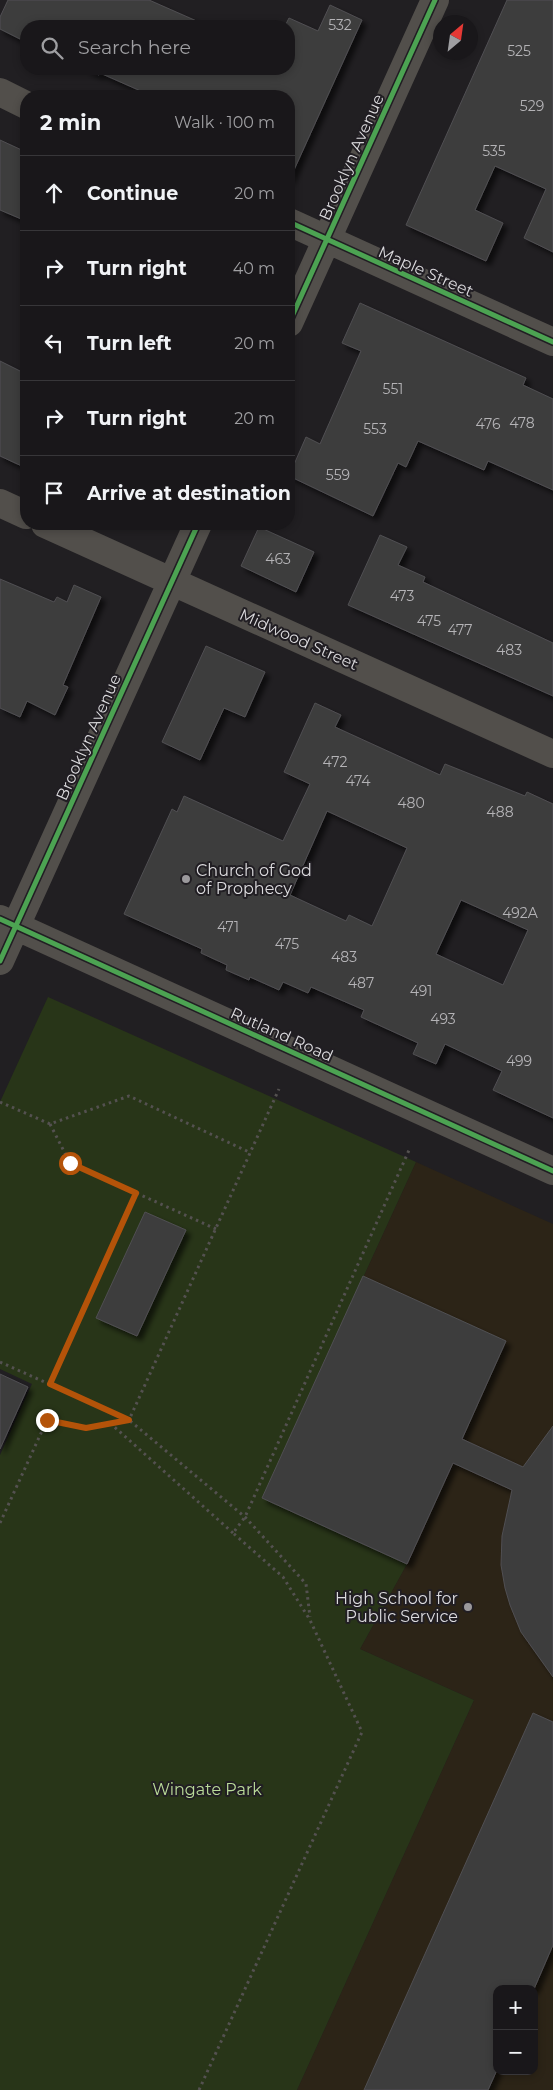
<!DOCTYPE html>
<html lang="en">
<head>
<meta charset="utf-8">
<style>
	body { margin:0; font-family:Montserrat,sans-serif; background:#262427; color:#f1f3f6 }
	.controls { position:absolute; right:15px; bottom:15px; display:grid; overflow:hidden; border-radius:10px; box-shadow:0 2px 8px #0003 }
	.controls button { width:45px; height:45px; display:grid; place-items:center; padding:0; border:0; border-bottom:1px solid #373639; background:#19171a; color:#f1f3f6; font:25px sans-serif }
	.compass { position:absolute; left:433px; top:15px; width:45px; height:45px; border-radius:50%; background:#19171a; box-shadow:0 2px 8px #0003; rotate:29deg }
	.stop { position:absolute; width:15px; height:15px; margin:-11px; border:4px solid #b45309; border-radius:50%; background:#fff }
	.stop.end { background:#b45309; border-color:#fff; box-shadow:0 1px 5px #0008 }
	.list { margin:0; padding:0; list-style:none }
	h2 { display:flex; justify-content:space-between; align-items:center; height:65px; margin:0; padding:0 20px; font-size:21px }
	h2 small { font-size:16px; font-weight:400; color:#9f9fa2 }
	.list li { display:grid; grid-template-columns:32px 1fr auto; gap:15px; align-items:center; box-sizing:border-box; height:75px; padding:0 20px; border-top:1px solid #373639 }
	.list b { display:block; font-size:19px; white-space:nowrap }
	.list em { font-size:16px; font-style:normal; color:#9f9fa2 }
	.icon { flex:none; width:28px; height:28px; fill:none; stroke:currentColor; stroke-width:2; stroke-linecap:round; stroke-linejoin:round }
	.map { position:relative; flex:none; width:553px; height:2090px; overflow:hidden }
	.search { position:absolute; background:#19171a; box-shadow:0 2px 8px #0003; left:20px; top:20px; width:275px; height:55px; display:flex; align-items:center; gap:12px; box-sizing:border-box; padding:0 18px; border-radius:20px; color:#9f9fa2; font-size:19px }
	.panel { position:absolute; background:#19171a; box-shadow:0 2px 8px #0003; left:20px; top:90px; width:275px; height:440px; border-radius:20px }
	.map>svg:first-child { display:block }
	.education { fill:#2c2417; fill-rule:evenodd }
	.green { fill:#283518 }
	.building { fill:#3d3c3e; stroke:#504f52; fill-rule:evenodd; filter:url(#shadow) }
	.lines { fill:none; stroke-linecap:round; stroke-linejoin:round }
	.path { stroke:#545150; stroke-width:3; stroke-dasharray:2.5 4; stroke-linecap:butt }
	.minor { stroke:#524f4b; stroke-width:28 }
	.cycleway-casing { stroke:#211e23; stroke-width:8 }
	.cycleway { stroke:#4ca352; stroke-width:5 }
	.route { stroke:#b45309; stroke-width:6 }
	.poi-dot { fill:#9b999c; stroke:#211e23; stroke-width:2 }
	.labels { text-anchor:middle; stroke-width:4; stroke-linejoin:round; paint-order:stroke }
	.number-label { font-size:14px; fill:#b4b3b6 }
	.street-label { font-size:16px; fill:#dcdbde; stroke:#211e23 }
	.poi-label { font-size:16px; fill:#dcdbde; stroke:#211e23; text-anchor:start }
	.park-label { font-size:16px; fill:#badb99; stroke:#211e23 }
</style>
</head>
<body>
<div class="map">
<svg width="553" height="2090" viewBox="0 0 553 2090">
	<defs>
		<filter id="shadow"><feDropShadow dx="4.5" dy="4.5" stdDeviation="2.5" flood-color="#0009"/></filter>
	</defs>
	<rect width="100%" height="100%" fill="#211f22"/>
	<path class="education" d="M416,1162L553,1224V2090H297L474,1700L360,1649L407,1564L262,1498ZM497,1989H534V2071H497Z"/>
	<path class="green" d="M48,997L416,1162L262,1498L407,1564L360,1649L474,1700L297,2090H0V1455L32,1384L0,1369V1102Z"/>
	<path class="building" d="M8,0H149L208,26H26V42L0,29V17Z
		M507,0H553V252L524,238L546,189L495,166L475,210L503,223L486,261L406,225Z
		M330,5L362,20L289,181V96H152L100,73L99,75L85,69H289V26H285L289,18L318,31Z
		M0,140L26,152V221L0,210Z
		M360,303L526,378L523,385L553,399V490L488,461L484,470L418,441L406,467L398,463L373,516L289,476L306,437L320,444L361,351L342,343Z
		M0,361L26,374V468L0,456Z
		M259,527L314,552L296,592L241,566Z
		M380,535L407,547L398,565L425,577L423,582L553,643V696L348,605Z
		M0,579L54,602L57,597L67,602L74,585L101,597L63,685L68,687L55,715L27,701L20,717L0,708Z
		M206,646L265,672L245,717L224,708L200,760L162,742Z
		M315,703L341,715L335,727L440,775L445,764L525,796L527,792L553,804V1118L493,1090L502,1071L445,1044L436,1064L413,1054L418,1043L361,1017L364,1010L311,987L308,993L283,982L279,990L250,977L249,980L226,970L227,965L201,953L202,949L124,914L172,809L177,812L184,796L283,841L310,784L284,772ZM327,811L407,848L372,926L349,915L346,921L290,895ZM461,900L528,930L503,985L436,954Z
		M145,1212L186,1230L137,1336L96,1318Z
		M363,1276L506,1341L462,1439L523,1467L553,1426V1677L521,1632L510,1605L505,1588L501,1565L502,1536L512,1490L453,1463L407,1564L262,1498Z
		M0,1374L28,1387L0,1449Z
		M533,1713L553,1722V1945L534,1989H497V2070L488,2090H364Z"/>
	<g class="lines">
		<path class="path" d="M0,1102L50,1124L129,1096L251,1153
			M50,1124L70,1163L216,1229
			M0,1362L129,1420L245,1517L298,1575L306,1584L310,1617
			M50,1384L136,1193
			M0,1523L47,1420L86,1428L110,1423
			M233,1533L110,1423L129,1420L279,1089
			M199,2090L362,1732L310,1620L283,1577L233,1533L245,1517L410,1148"/>
		<path class="minor" d="M0,92L26,105
			M289,222L553,342
			M289,323L435,0
			M0,503L26,515
			M45,524L553,754
			M0,919L553,1171
			M0,961L198,524"/>
		<g class="cycleway-casing">
			<path id="cycleway" d="M289,222L553,342
				M289,323L435,0
				M0,919L553,1171
				M0,961L198,524"/>
		</g>
		<use href="#cycleway" class="cycleway"/>
	</g>
	<g class="lines">
		<path class="route" d="M47,1420L86,1428L129,1420L50,1384L136,1193L70,1163"/>
	</g>
	<g class="poi-dot">
		<circle cx="186" cy="879" r="5"/>
		<circle cx="468" cy="1607" r="5"/>
	</g>
	<g class="labels">
		<g class="number-label">
			<text x="340" y="30">532</text>
			<text x="519" y="56">525</text>
			<text x="532" y="111">529</text>
			<text x="494" y="156">535</text>
			<text x="393" y="394">551</text>
			<text x="522" y="428">478</text>
			<text x="488" y="429">476</text>
			<text x="375" y="434">553</text>
			<text x="338" y="480">559</text>
			<text x="278" y="564">463</text>
			<text x="402" y="601">473</text>
			<text x="429" y="626">475</text>
			<text x="460" y="635">477</text>
			<text x="509" y="655">483</text>
			<text x="335" y="767">472</text>
			<text x="358" y="786">474</text>
			<text x="411" y="808">480</text>
			<text x="500" y="817">488</text>
			<text x="520" y="918">492A</text>
			<text x="228" y="932">471</text>
			<text x="287" y="949">475</text>
			<text x="344" y="962">483</text>
			<text x="361" y="988">487</text>
			<text x="421" y="996">491</text>
			<text x="443" y="1024">493</text>
			<text x="519" y="1066">499</text>
		</g>
		<g class="street-label">
			<text transform="translate(351 157) rotate(-66)" y="6">Brooklyn Avenue</text>
			<text transform="translate(426 271) rotate(24)" y="6">Maple Street</text>
			<text transform="translate(299 639) rotate(24)" y="6">Midwood Street</text>
			<text transform="translate(88 737) rotate(-66)" y="6">Brooklyn Avenue</text>
			<text transform="translate(282 1034) rotate(24)" y="6">Rutland Road</text>
		</g>
		<g class="poi-label">
			<text x="196" y="876">Church of God<tspan x="196" dy="18">of Prophecy</tspan></text>
			<text x="458" y="1604" text-anchor="end">High School for<tspan x="458" dy="18">Public Service</tspan></text>
		</g>
		<g class="park-label">
			<text x="207" y="1795">Wingate Park</text>
		</g>
	</g>
</svg>
<div class="controls">
<button>+</button>
<button>−</button>
</div>
<svg class="compass" viewBox="-18 -18 36 36"><path d="M0-13l5 13h-10z" fill="#e53935"/><path d="M0 13l5-13h-10z" fill="#9f9fa2"/></svg>
<div class="stop" style="left:70px;top:1163px"></div>
<div class="stop end" style="left:47px;top:1420px"></div>
<div class="search"><svg class="icon" aria-label="search" viewBox="0 0 24 24"><circle cx="10" cy="10" r="6"/><path d="M15 15l6 6"/></svg>Search here</div>
<section class="panel">
<h2>2 min<small>Walk · 100 m</small></h2>
<ul class="list">
<li><svg class="icon" aria-label="ahead" viewBox="0 0 24 24"><path d="M12 20V5M6 11l6-6 6 6"/></svg><div><b>Continue</b></div><em>20 m</em></li>
<li><svg class="icon" aria-label="right" viewBox="0 0 24 24"><path d="M7 20v-9h11M14 6l5 5-5 5"/></svg><div><b>Turn right</b></div><em>40 m</em></li>
<li><svg class="icon" aria-label="left" viewBox="0 0 24 24"><path d="M17 20v-9H6M10 6l-5 5 5 5"/></svg><div><b>Turn left</b></div><em>20 m</em></li>
<li><svg class="icon" aria-label="right" viewBox="0 0 24 24"><path d="M7 20v-9h11M14 6l5 5-5 5"/></svg><div><b>Turn right</b></div><em>20 m</em></li>
<li><svg class="icon" aria-label="arrive" viewBox="0 0 24 24"><path d="M6 21V4h12l-3 4 3 4H6"/></svg><div><b>Arrive at destination</b></div></li>
</ul>
</section>
</div>
</body>
</html>
